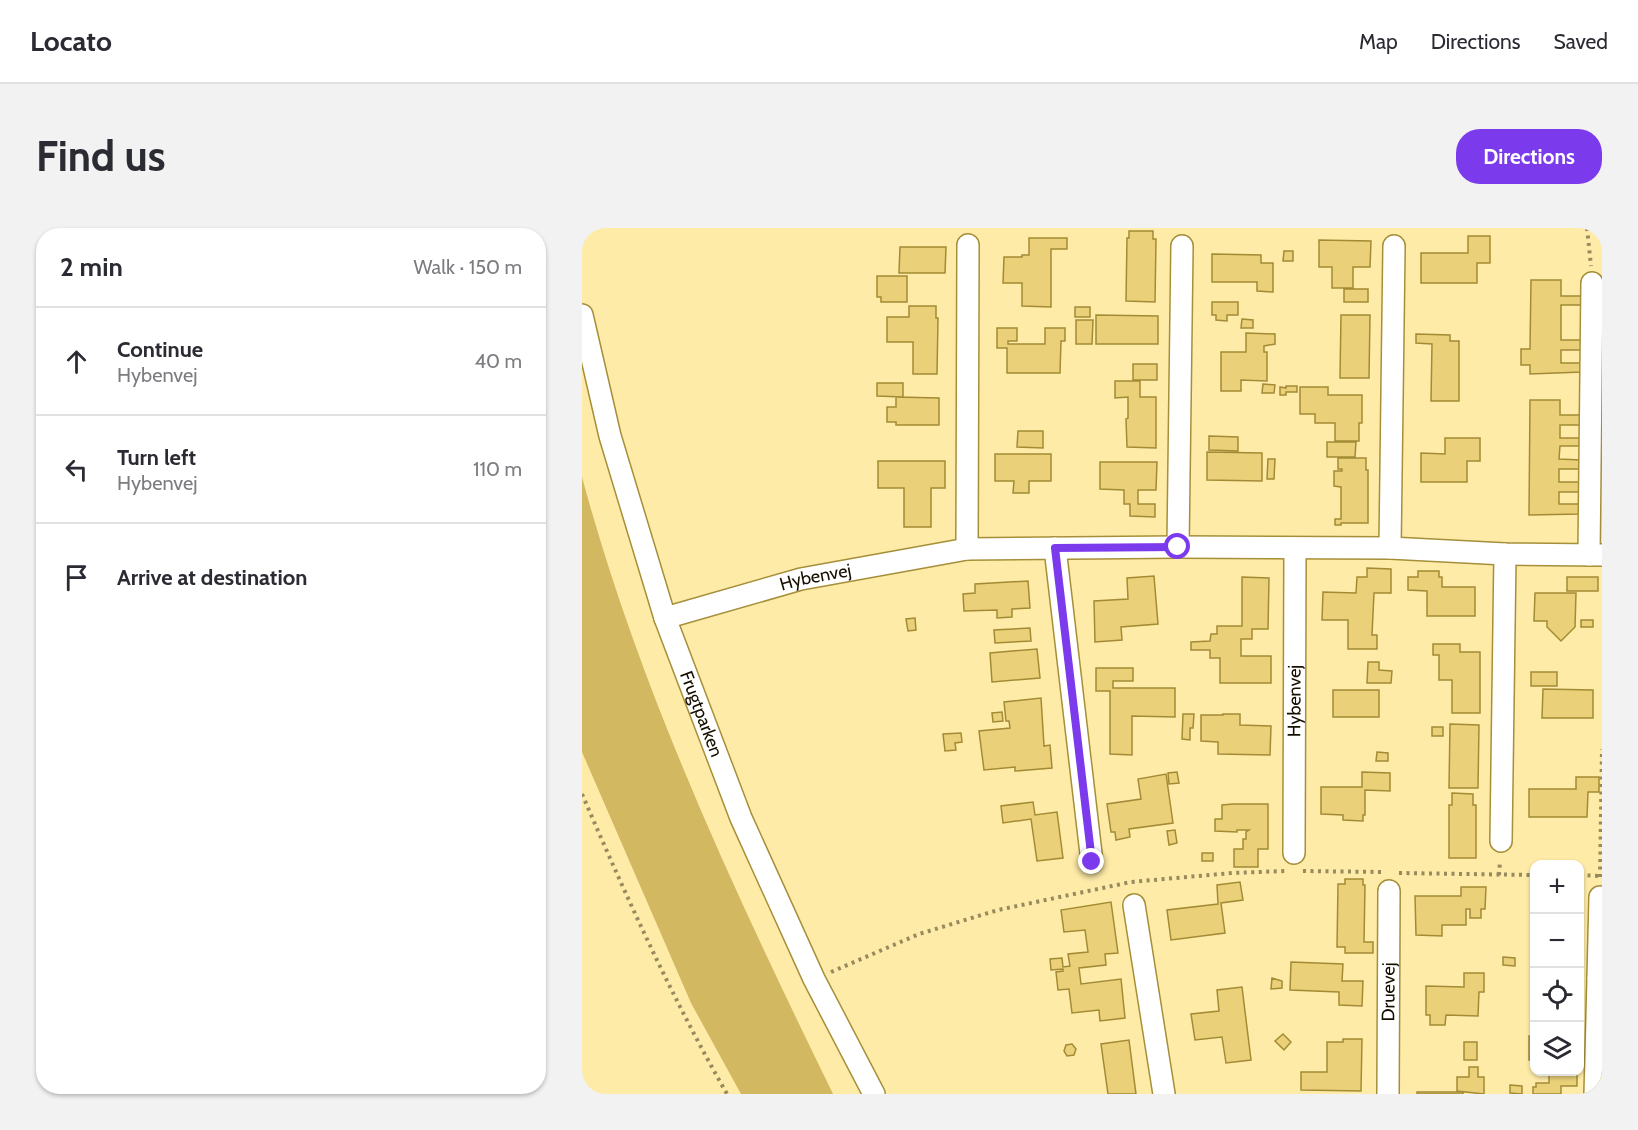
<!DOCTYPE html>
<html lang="en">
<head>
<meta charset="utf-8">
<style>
	body { margin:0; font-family:Cabin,sans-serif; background:#f2f2f3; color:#2b2b33 }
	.controls { position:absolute; right:18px; bottom:18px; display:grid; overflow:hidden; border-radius:12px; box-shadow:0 2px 4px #0004 }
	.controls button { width:54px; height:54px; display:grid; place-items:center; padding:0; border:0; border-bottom:2px solid #e1e1e2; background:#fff; color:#2b2b33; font:30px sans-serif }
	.stop { position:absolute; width:18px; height:18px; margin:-14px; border:4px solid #7c3aed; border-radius:50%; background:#fff }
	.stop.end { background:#7c3aed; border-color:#fff; box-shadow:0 2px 6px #0008 }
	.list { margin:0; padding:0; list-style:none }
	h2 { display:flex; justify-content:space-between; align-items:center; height:78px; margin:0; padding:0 24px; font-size:26px }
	h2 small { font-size:20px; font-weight:400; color:#7c7c81 }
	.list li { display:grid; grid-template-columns:39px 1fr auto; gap:18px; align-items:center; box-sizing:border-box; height:108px; padding:0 24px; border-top:2px solid #e1e1e2 }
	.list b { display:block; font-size:22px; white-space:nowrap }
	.list p { margin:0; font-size:20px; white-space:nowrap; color:#7c7c81 }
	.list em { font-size:20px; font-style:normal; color:#7c7c81 }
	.icon { flex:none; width:33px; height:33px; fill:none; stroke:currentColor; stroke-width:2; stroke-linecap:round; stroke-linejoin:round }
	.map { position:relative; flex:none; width:1020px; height:866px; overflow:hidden; border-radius:24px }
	header { display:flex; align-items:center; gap:36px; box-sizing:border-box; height:84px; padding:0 30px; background:#fff; border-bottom:2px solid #e1e1e2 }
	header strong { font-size:28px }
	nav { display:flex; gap:33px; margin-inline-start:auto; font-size:21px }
	.intro { display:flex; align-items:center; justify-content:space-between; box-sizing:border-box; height:144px; padding:0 36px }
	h1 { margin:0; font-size:42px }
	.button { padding:15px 27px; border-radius:24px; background:#7c3aed; color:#fff; font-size:21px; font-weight:700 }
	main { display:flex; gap:36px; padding:0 36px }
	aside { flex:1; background:#fff; border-radius:24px; box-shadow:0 2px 4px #0004 }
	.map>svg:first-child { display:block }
	.forest { fill:#d1b861 }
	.building { fill:#ead179; stroke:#a38b35; stroke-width:1.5 }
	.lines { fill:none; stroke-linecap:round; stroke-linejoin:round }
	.minor-casing { stroke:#a68f39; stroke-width:24 }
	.path { stroke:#978a5e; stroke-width:4; stroke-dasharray:3 4.5; stroke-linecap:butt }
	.minor { stroke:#fff; stroke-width:21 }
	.route { stroke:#7c3aed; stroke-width:8 }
	.labels { text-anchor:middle; stroke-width:6; stroke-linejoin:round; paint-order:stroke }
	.street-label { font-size:18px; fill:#160f00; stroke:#fff }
</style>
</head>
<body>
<header>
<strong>Locato</strong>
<nav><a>Map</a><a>Directions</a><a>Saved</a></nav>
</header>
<div class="intro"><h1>Find us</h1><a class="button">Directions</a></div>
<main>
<aside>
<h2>2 min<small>Walk · 150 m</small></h2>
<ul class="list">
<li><svg class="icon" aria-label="ahead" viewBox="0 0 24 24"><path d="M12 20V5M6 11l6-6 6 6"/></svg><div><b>Continue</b><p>Hybenvej</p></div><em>40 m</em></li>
<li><svg class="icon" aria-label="left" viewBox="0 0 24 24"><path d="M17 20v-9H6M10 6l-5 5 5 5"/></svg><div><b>Turn left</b><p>Hybenvej</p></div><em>110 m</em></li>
<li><svg class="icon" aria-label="arrive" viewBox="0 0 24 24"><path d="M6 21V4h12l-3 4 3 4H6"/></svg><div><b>Arrive at destination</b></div></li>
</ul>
</aside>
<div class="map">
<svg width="1020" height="866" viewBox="0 0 1020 866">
	<rect width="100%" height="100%" fill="#feeba8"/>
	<path class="forest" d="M0,249C58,464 154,667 251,866H159L109,775L0,524Z"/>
	<path class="building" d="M547,3H571V11H574L573,74L544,73L545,10H547Z
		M886,8H908V35H895V55H839V25H886Z
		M447,10H485V21H469V79L440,78V55H421L422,29H440V27H447Z
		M737,12L789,13L788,39H771V60H750V39H737Z
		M318,19H364L363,45H317Z
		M702,23H711V33H701Z
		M630,26L679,27V35H691V64L675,63V54H630Z
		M295,48H325V74H299V69H295Z
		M949,52H979V68H1001L1000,77H979V112H1000V122H979V135H1000V144L948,146V137H939V121H948Z
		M762,61H786V74H762Z
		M630,74H656V87H645V93L634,92V87H630Z
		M327,78H354V90H356L355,146H331V114H305V89H327Z
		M493,79H508V89H493Z
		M514,87L576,88V116H514Z
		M759,87H788L787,150H758Z
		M660,91L671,92V100H659Z
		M494,92H511L510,116H494Z
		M415,100H435V113H426V116H463V100H483V113H479L478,145H425V120H415Z
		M664,105L693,106V116L682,118V124H685V153L659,152V163H639V124H664Z
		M834,106L868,107V113H877V173H849L850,116L834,115Z
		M551,136H575V152H551Z
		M533,153H558V169H574V220L545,219L544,191L546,190V169L533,170Z
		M295,155H321V169L295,168Z
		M681,156L693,157L692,165H680Z
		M704,158H715V164H704V167H698V159L704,160Z
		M718,159H746V167H780V195H777V213H753V195H733V186H718Z
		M314,169L357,170V197H314V194H305V179H314Z
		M948,172H978V187H1000V197H978V210H998L997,218H978L977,231L999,232V241H977V254H999V264H977V276H999L998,286L947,287Z
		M436,203H461V220L435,219Z
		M627,208L656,209V223L627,222Z
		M863,210H898V233H885V254H839V225L863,226Z
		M745,214H774L773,229H745Z
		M625,224L680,225V253L625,252Z
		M413,226H469V253H447V265H431L432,253H413Z
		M756,230H784V242H786V295H759V297H753V291H759V259L752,258V243H760V241H756Z
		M686,231H693L692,251H685Z
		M296,233H363V260H349V299H322V260H296Z
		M518,234H575L574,262H556V276H573V289L548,288V276H542V262L518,261Z
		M785,340L809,341V365H792L790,407H795V421H766V392H740L741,364L774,365L775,349H785Z
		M836,343H857V349H860V359H893V388H845V363L826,362V349H836Z
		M572,348L576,396L539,399L540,412L513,414L512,373L546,371L545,350Z
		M660,349L687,350L686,401H670V411H659V428H689V455H638V430H628V422H609V414L628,413L629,406H635V398H660Z
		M985,349H1016V363H985Z
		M446,353L448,380L430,381V389L415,390V382L382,383L381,366L393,365V356Z
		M953,365H994L993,399L979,413L965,399V393H952Z
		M333,390L334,402L326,403L324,391Z
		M999,392H1011V399H999Z
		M448,400L449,413L413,415L412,402Z
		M851,416H878V424H898V485H870V452H857V427H851Z
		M455,421L458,450L410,454L408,425Z
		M786,434H797V442L810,443L809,455H785Z
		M514,440H551V453H531V460H593V489L550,488V527L528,526V463H514Z
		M949,444H975V458H949Z
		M961,461L1011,462V490H960Z
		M751,462H797V489H751Z
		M459,470L462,518L468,517L470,540L433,543V539L402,542L397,503L428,500L427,493H424L422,474Z
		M420,484L421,493L411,494L410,485Z
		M601,486H612L611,500H608V512L600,511Z
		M641,486H658V497L689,498L688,527L636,526V514L619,513V487H641Z
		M868,496L897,497L896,560H867Z
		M850,499H861V508H850Z
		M379,505L380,514L373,515L374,522L363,523L361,506Z
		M795,524L806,525V533H794Z
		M595,544L597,555L587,556L586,545Z
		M780,544L808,545V563L783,562V587H781V593L761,592V587L739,586V559H780Z
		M584,546L591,595L547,601L548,609L534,612L533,604H529L525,576L559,571L556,551Z
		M994,549H1017V564H1006L1005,589H947V561H994Z
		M870,565L891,566V577H894V630H867V577H870Z
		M451,574L453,587L475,584L481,630L455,633L449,591L421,595L419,578Z
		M651,576H686V621H676V639H652V621H661V611H664V604L667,602H655V604L633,603V591H640V577Z
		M593,602L595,615L587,617L585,603Z
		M620,625H631V633H620Z
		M763,651H781V657H783L782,714H791V725H763V719H755L756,656H763Z
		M658,654L661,672L639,675L643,705L589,712L585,682L636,676L635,657Z
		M879,659H904L903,681H899V690H888V681H884V697H860V708L834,707L833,668H879Z
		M529,674L536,725L523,726L524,737L497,740L499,756L539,751L543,790L518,793L517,782L490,785L487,761L476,762L474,744L481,743V741L469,742L468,731L480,730L481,739L488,738L486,726L506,724L503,702L482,704L479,682Z
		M921,729L933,730V738L921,737Z
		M709,734L761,736L760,753H781L780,778L757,777V764L708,762Z
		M882,745H902V764H897L896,788L864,787L863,797H848V787H844V758L882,759Z
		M690,750L700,753V760L689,761Z
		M660,759L669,832L644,835L640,809L613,812L609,786L637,783L635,762Z
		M701,806L709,814L702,822L693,813Z
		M947,808H952V833L947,832Z
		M761,811H780L779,863L719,862V844H745V814H761Z
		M547,812L554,866H526L519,816Z
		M882,814H895V832H882Z
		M490,816L494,821L492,827L485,828L482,823L484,817Z
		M887,839H896V849H902V866L875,863V849H887Z
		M967,844H995V858H979V866H951V859H954V855H967Z
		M928,857L940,858V866L928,865Z
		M835,864H881V866H835Z"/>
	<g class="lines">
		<g class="minor-casing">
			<g id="minor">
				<path id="s1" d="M0,87L28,208L83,390L159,590L232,751L292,866"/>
				<path d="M596,319L600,18"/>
				<path d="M473,320L510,634"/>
				<path d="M808,320L812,18"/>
				<path d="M385,321L386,17"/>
				<path d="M1007,327L1010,55"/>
				<path id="s2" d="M83,390L219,351L385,321L596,319L808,320L923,326L1020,327"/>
				<path d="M919,613L923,326"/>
				<path id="s3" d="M712,625L713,320"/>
				<path d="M552,677L582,866"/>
				<path d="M1016,750L1018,669"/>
				<path id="s4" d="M806,866L807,663"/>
				<path d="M1013,866L1016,750H1020"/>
			</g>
		</g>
		<path class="path" d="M1005,0L1009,38
			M0,566C44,668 90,770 145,866
			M721,643L800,644
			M817,645L952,647
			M917,647L918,633
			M998,647L1018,648
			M1018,649L1020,521
			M249,744L337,706L416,682L549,654L650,645L704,643"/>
		<use href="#minor" class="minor"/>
	</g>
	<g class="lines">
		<path class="route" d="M510,634L473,320L596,319"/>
	</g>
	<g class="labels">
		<g class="street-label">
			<text dy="6" stroke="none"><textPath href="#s2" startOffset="156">Hybenvej</textPath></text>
			<text dy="6" stroke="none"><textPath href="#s3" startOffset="152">Hybenvej</textPath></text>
			<text dy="6" stroke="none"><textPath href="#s1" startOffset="417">Frugtparken</textPath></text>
			<text dy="6" stroke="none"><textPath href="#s4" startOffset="102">Druevej</textPath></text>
		</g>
	</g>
</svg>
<div class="controls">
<button>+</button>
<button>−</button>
<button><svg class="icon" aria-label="locate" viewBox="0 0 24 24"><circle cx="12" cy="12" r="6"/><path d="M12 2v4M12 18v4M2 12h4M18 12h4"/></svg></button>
<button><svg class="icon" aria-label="layers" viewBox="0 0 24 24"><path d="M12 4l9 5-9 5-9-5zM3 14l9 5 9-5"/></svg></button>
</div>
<div class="stop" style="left:596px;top:319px"></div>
<div class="stop end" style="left:510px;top:634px"></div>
</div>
</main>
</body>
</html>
